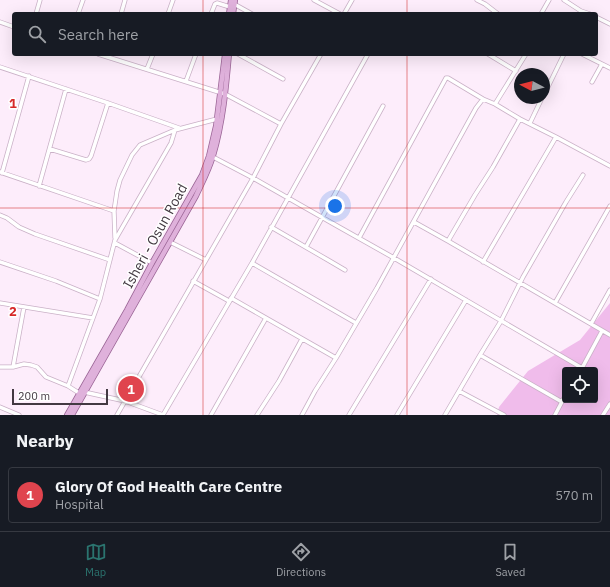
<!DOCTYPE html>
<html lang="en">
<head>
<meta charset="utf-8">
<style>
	body { margin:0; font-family:"IBM Plex Sans",sans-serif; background:#242831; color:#f1f3f6 }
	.controls { position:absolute; right:12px; bottom:12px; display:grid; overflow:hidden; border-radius:4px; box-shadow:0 4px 16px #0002 }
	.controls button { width:36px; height:36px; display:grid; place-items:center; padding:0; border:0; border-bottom:1px solid #363941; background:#171b24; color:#f1f3f6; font:20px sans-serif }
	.compass { position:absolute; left:514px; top:68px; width:36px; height:36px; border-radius:50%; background:#171b24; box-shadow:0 4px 16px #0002; rotate:277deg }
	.scale { position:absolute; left:12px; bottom:10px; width:96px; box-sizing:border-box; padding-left:4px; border:2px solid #433942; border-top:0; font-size:11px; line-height:14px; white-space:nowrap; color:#433942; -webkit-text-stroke:3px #fff; paint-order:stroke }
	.you { position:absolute; left:335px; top:206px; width:14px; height:14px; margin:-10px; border:3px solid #fff; border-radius:50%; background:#1a73e8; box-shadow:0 0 0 6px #1a73e833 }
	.badge { display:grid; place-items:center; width:26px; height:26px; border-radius:50%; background:#2b746f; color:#fff; font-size:13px; font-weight:700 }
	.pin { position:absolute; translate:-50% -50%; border:2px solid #fff; box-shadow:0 1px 4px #0006 }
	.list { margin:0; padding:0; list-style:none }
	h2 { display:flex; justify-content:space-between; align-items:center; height:52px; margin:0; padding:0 16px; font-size:17px }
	h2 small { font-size:13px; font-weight:400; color:#9ea1a6 }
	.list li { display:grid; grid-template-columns:26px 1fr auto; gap:12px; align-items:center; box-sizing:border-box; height:56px; margin:0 8px 8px; padding:0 8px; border:1px solid #363941; border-radius:4px }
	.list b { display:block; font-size:15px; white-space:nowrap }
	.list p { margin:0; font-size:13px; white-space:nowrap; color:#9ea1a6 }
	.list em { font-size:13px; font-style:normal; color:#9ea1a6 }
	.icon { flex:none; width:22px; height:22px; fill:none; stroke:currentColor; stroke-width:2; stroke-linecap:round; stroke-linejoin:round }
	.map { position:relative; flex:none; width:610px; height:415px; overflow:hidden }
	.search { position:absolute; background:#171b24; box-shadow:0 4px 16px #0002; left:12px; right:12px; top:12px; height:44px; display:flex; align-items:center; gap:10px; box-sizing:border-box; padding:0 14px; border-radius:4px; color:#9ea1a6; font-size:15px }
	.sheet { height:116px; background:#171b24 }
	nav { display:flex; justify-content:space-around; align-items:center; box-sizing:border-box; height:56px; border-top:1px solid #363941; background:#171b24; font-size:11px; color:#9ea1a6 }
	nav a { display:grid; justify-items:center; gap:2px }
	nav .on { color:#2b746f }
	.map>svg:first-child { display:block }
	.green { fill:#f0bceb; fill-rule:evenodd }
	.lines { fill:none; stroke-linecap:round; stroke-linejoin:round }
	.minor-casing { stroke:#cab1c7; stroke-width:5 }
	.major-casing { stroke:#9b6596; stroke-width:6 }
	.minor { stroke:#fff; stroke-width:3.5 }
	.major { stroke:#dfb1db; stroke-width:4.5 }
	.grid { fill:none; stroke:#d62828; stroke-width:1; stroke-opacity:0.55 }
	.labels { text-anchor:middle; stroke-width:3; stroke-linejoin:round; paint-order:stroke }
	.street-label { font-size:14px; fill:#433942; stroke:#fff }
	.grid-label { font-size:13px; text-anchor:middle; font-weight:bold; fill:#d62828; stroke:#fff; stroke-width:3; stroke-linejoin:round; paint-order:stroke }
</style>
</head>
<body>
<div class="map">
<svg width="610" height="415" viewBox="0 0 610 415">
	<rect width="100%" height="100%" fill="#fdedfb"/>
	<path class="green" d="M610,303V415H497L499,407L528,371L580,340ZM565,370H595V400H565Z"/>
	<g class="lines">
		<g class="minor-casing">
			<path id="minor" d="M314,0L340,14
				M477,0L485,4L498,14
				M564,0L581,11L590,14
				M234,4L252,14
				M36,14L40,0
				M78,14L83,0
				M121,14L125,0
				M168,14L173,0
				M211,14L215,4L217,3L230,7
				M344,14L352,0
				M541,14L549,0
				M596,17L610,24
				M0,22L14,27
				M98,54L225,94L281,124
				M238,54L283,79
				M488,54L516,71
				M582,54L610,68
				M0,67L108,103L179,128
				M147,69L153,54
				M186,81L196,54
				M592,82L602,64
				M544,95L564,54
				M495,104L520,119L556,137L610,166
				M530,123L542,98
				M50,149L86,160L89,159L91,156L108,103
				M213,157L253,178L339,227L394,258L582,368
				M0,172L114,211
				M2,173L29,76
				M39,186L66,89
				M0,215L7,218L19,227L35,234L110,260
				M414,222L448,241L610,335
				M271,227L328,260L345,270
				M115,238L114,211L117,191L120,180L132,155L140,145L175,130L217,119
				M359,238L446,78H448L483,99L495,104L526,54
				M448,241L475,195L493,167L520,119
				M170,242L206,260
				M115,243L152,263
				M306,247L383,106
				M0,262L56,281L100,299
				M483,262L556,137
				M252,263L356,323
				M193,281L229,301
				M231,298L336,358
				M0,303L93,318
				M555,303L610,206
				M591,324L610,290
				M480,355L562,402
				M0,367H13L24,364L31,365L37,367L46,377L68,386
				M13,367L24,307
				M581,370L602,331
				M459,391L504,415
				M84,392L125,401L163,415
				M79,393L68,386L100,299L115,240L171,143L175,130
				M0,407L19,415
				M117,415L253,178L281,124L321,54
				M163,415L252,263L368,54
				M211,415L266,318
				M257,415L279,381L302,339
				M302,415L315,391L336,358L377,288L476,108L483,99
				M349,415L431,279
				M397,415L466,300
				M445,415L480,355L501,321L523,277L566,202L583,175
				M555,415L565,396
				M603,415L610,404"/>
		</g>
		<g class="major-casing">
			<path id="major" d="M229,14L231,0
				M233,14L235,0
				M67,415L127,310L152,263L202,175L209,156L216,126L225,54
				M72,415L196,196C202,183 209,170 213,156C223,122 226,88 229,54"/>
		</g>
		<use href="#minor" class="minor"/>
		<use href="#major" class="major"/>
	</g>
	<path class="grid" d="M203,0V14M407,0V14M203,54V415M407,54V415M0,208H610"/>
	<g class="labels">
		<g class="street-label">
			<text transform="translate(155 236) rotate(-61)" y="5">Isheri - Osun Road</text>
		</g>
	</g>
	<g class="grid-label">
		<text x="13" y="108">1</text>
		<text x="13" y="316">2</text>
	</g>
</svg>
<div class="controls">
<button><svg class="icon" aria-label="locate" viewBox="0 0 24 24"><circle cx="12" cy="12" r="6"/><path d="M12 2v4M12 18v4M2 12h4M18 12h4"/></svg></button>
</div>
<svg class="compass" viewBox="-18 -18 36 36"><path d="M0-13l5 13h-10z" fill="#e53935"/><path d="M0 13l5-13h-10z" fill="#9ea1a6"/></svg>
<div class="scale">200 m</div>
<div class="you"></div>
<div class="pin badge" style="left:131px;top:389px;background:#e0444e">1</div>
<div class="search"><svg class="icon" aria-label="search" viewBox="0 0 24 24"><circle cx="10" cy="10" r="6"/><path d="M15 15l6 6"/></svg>Search here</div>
</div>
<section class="sheet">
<h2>Nearby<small></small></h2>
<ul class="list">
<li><span class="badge" style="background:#e0444e">1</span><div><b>Glory Of God Health Care Centre</b><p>Hospital</p></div><em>570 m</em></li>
</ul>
</section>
<nav>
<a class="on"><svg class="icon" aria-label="map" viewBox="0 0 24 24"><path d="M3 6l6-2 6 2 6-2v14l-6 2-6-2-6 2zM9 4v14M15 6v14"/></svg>Map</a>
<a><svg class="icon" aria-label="directions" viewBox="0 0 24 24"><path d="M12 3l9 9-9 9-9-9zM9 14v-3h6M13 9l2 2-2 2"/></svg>Directions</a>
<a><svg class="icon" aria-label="saved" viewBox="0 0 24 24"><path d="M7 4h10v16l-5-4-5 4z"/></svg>Saved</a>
</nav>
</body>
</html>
